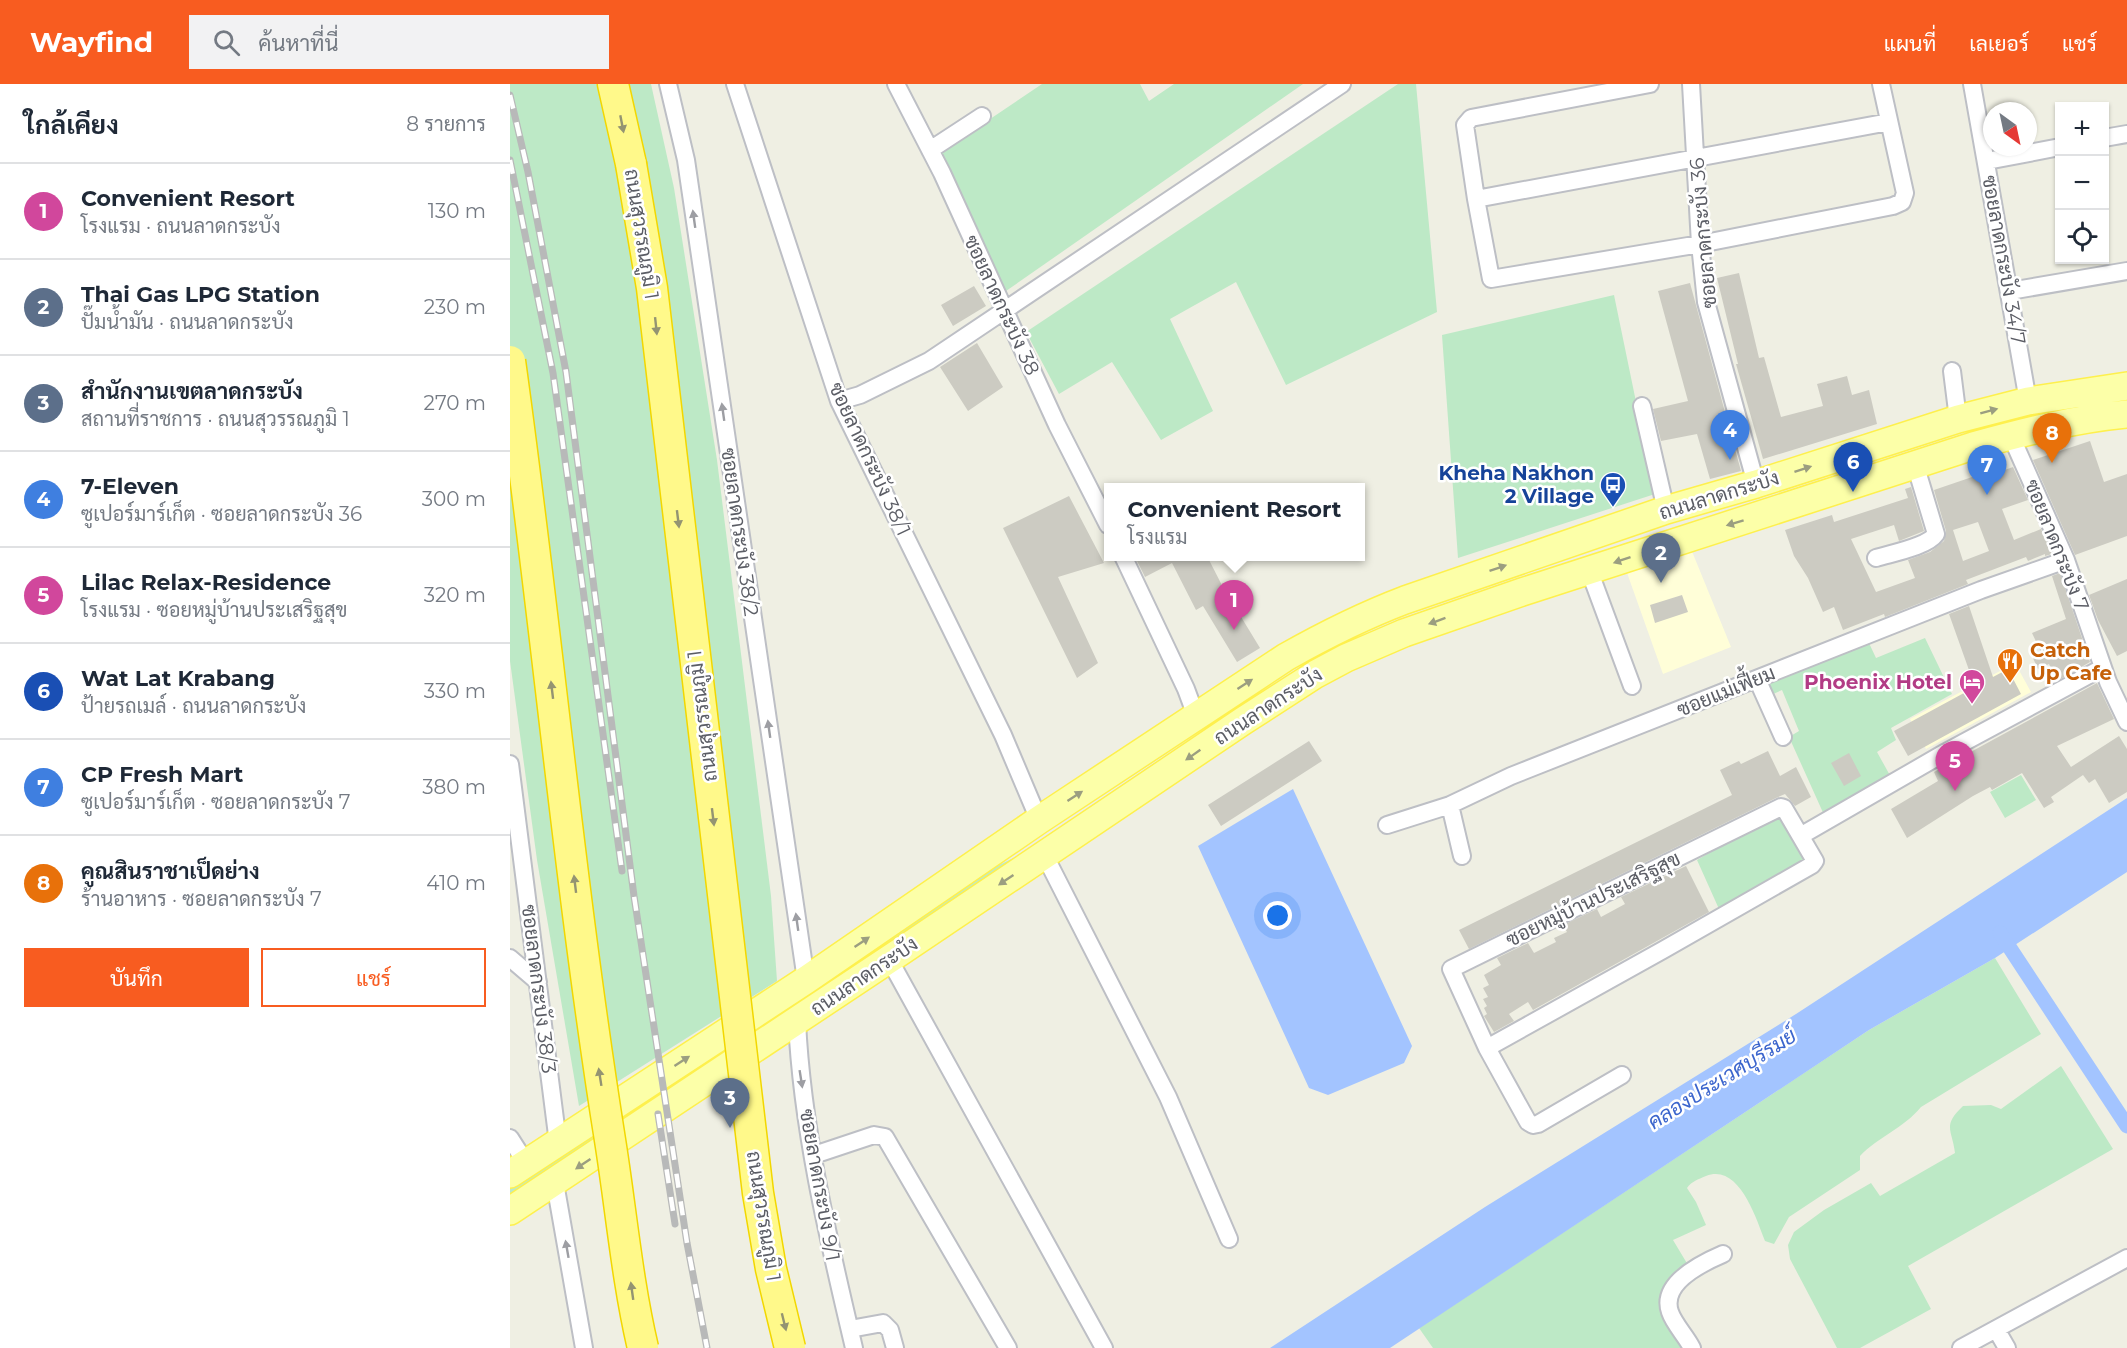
<!DOCTYPE html>
<html lang="th">
<head>
<meta charset="utf-8">
<style>
	body { margin:0; font-family:Montserrat,Sarabun,sans-serif; background:#f2f2f3; color:#1f2937 }
	.controls { position:absolute; right:18px; top:18px; display:grid; overflow:hidden; border-radius:0px; box-shadow:0 2px 4px #0004 }
	.controls button { width:54px; height:54px; display:grid; place-items:center; padding:0; border:0; border-bottom:2px solid #e0e1e3; background:#fff; color:#1f2937; font:30px sans-serif }
	.compass { position:absolute; left:1473px; top:18px; width:54px; height:54px; border-radius:50%; background:#fff; box-shadow:0 2px 4px #0004; rotate:147deg }
	.you { position:absolute; left:768px; top:832px; width:21px; height:21px; margin:-15px; border:4px solid #fff; border-radius:50%; background:#1a73e8; box-shadow:0 0 0 9px #1a73e833 }
	.badge { display:grid; place-items:center; width:39px; height:39px; border-radius:50%; background:#f85c20; color:#fff; font-size:20px; font-weight:700 }
	.pin { position:absolute; translate:-50% -50px; filter:drop-shadow(0 2px 3px #0008) }
	.pin::after { content:''; position:absolute; top:32px; width:21px; height:18px; background:inherit; clip-path:polygon(0 0,100% 0,50% 100%) }
	.popup { position:absolute; left:594px; top:399px; width:261px; height:78px; box-sizing:border-box; display:grid; place-content:center; border-radius:0px; background:#fff; filter:drop-shadow(0 2px 4px #0005); font-size:20px; white-space:nowrap; color:#747a83 }
	.popup b { font-size:22px; color:#1f2937 }
	.popup::after { content:''; position:absolute; left:50%; top:100%; margin-left:-12px; border:12px solid transparent; border-top-color:#fff }
	.list { margin:0; padding:0; list-style:none }
	h2 { display:flex; justify-content:space-between; align-items:center; height:78px; margin:0; padding:0 24px; font-size:26px }
	h2 small { font-size:20px; font-weight:400; color:#747a83 }
	.list li { display:grid; grid-template-columns:39px 1fr auto; gap:18px; align-items:center; box-sizing:border-box; height:96px; padding:0 24px; border-top:2px solid #e0e1e3 }
	.list b { display:block; font-size:22px; white-space:nowrap }
	.list p { margin:0; font-size:20px; white-space:nowrap; color:#747a83 }
	.list em { font-size:20px; font-style:normal; color:#747a83 }
	.actions { display:flex; gap:12px; padding:18px 24px }
	.actions a { flex:1; padding:14px 0; border:2px solid #f85c20; border-radius:0px; text-align:center; font-size:21px; color:#f85c20 }
	.actions .main { background:#f85c20; color:#fff }
	.icon { flex:none; width:33px; height:33px; fill:none; stroke:currentColor; stroke-width:2; stroke-linecap:round; stroke-linejoin:round }
	.map { position:relative; flex:none; width:1617px; height:1264px; overflow:hidden }
	header { display:flex; align-items:center; gap:36px; box-sizing:border-box; height:84px; padding:0 30px; background:#f85c20; color:#fff }
	header strong { font-size:28px }
	nav { display:flex; gap:33px; margin-inline-start:auto; font-size:21px }
	.search { width:420px; height:54px; background:#f2f2f3; display:flex; align-items:center; gap:15px; box-sizing:border-box; padding:0 21px; border-radius:0px; color:#747a83; font-size:22px }
	main { display:flex }
	aside { flex:1; background:#fff }
	.map>svg:first-child { display:block }
	.commercial { fill:#fffed8 }
	.green { fill:#bde9c6 }
	.water { fill:#a3c4ff }
	.lines { fill:none; stroke-linecap:round; stroke-linejoin:round }
	.canal { stroke:#a3c4ff; stroke-width:15 }
	.building { fill:#cccbc2; fill-rule:evenodd }
	.street-casing { stroke:#bdbfc5; stroke-width:20 }
	.primary-casing { stroke:#fef04d; stroke-width:30 }
	.highway-casing { stroke:#f2d700; stroke-width:33 }
	.street { stroke:#fff; stroke-width:16 }
	.primary { stroke:#fcffa8; stroke-width:27 }
	.highway { stroke:#fff98a; stroke-width:30 }
	.rail-casing { stroke:#b8b9b9; stroke-width:7 }
	.rail { stroke:#fff; stroke-width:4.5; stroke-dasharray:14; stroke-linecap:butt }
	.highway-bridge-casing { stroke:#f2d700; stroke-width:33; stroke-linecap:butt }
	.highway-bridge { stroke:#fff98a; stroke-width:30 }
	.oneway { fill:#949472 }
	.oneway2 { fill:#9d9ea3 }
	.oneway3 { fill:#9b9e80 }
	.labels { text-anchor:middle; stroke-width:5; stroke-linejoin:round; paint-order:stroke }
	.street-label { font-size:20px; fill:#5b5d65; stroke:#fff }
	.transit-label { font-size:20px; font-weight:bold; fill:#164399; stroke:#fff; text-anchor:end }
	.food-label { font-size:20px; font-weight:bold; fill:#c56008; stroke:#fff; text-anchor:start }
	.hotel-label { font-size:20px; font-weight:bold; fill:#b23c85; stroke:#fff; text-anchor:end }
	.water-label { font-size:21px; font-style:italic; fill:#3b65cd; stroke:#fff }
</style>
</head>
<body>
<header>
<strong>Wayfind</strong>
<div class="search"><svg class="icon" aria-label="search" viewBox="0 0 24 24"><circle cx="10" cy="10" r="6"/><path d="M15 15l6 6"/></svg>ค้นหาที่นี่</div>
<nav><a>แผนที่</a><a>เลเยอร์</a><a>แชร์</a></nav>
</header>
<main>
<aside>
<h2>ใกล้เคียง<small>8 รายการ</small></h2>
<ul class="list">
<li><span class="badge" style="background:#d1479c">1</span><div><b>Convenient Resort</b><p>โรงแรม · ถนนลาดกระบัง</p></div><em>130 m</em></li>
<li><span class="badge" style="background:#5c6f8a">2</span><div><b>Thai Gas LPG Station</b><p>ปั๊มน้ำมัน · ถนนลาดกระบัง</p></div><em>230 m</em></li>
<li><span class="badge" style="background:#5c6f8a">3</span><div><b>สำนักงานเขตลาดกระบัง</b><p>สถานที่ราชการ · ถนนสุวรรณภูมิ 1</p></div><em>270 m</em></li>
<li><span class="badge" style="background:#3f7fe0">4</span><div><b>7-Eleven</b><p>ซูเปอร์มาร์เก็ต · ซอยลาดกระบัง 36</p></div><em>300 m</em></li>
<li><span class="badge" style="background:#d1479c">5</span><div><b>Lilac Relax-Residence</b><p>โรงแรม · ซอยหมู่บ้านประเสริฐสุข</p></div><em>320 m</em></li>
<li><span class="badge" style="background:#1a4fb4">6</span><div><b>Wat Lat Krabang</b><p>ป้ายรถเมล์ · ถนนลาดกระบัง</p></div><em>330 m</em></li>
<li><span class="badge" style="background:#3f7fe0">7</span><div><b>CP Fresh Mart</b><p>ซูเปอร์มาร์เก็ต · ซอยลาดกระบัง 7</p></div><em>380 m</em></li>
<li><span class="badge" style="background:#e8710a">8</span><div><b>คูณสินราชาเป็ดย่าง</b><p>ร้านอาหาร · ซอยลาดกระบัง 7</p></div><em>410 m</em></li>
</ul>
<div class="actions"><a class="main">บันทึก</a><a>แชร์</a></div>
</aside>
<div class="map">
<svg width="1617" height="1264" viewBox="0 0 1617 1264">
	<rect width="100%" height="100%" fill="#efefe3"/>
	<path class="commercial" d="M1181,465L1221,563L1153,590L1116,486Z
		M1505,579L1521,608L1416,665L1400,635Z"/>
	<path class="green" d="M0,0H141L164,104L207,376L261,812L267,897L69,1022L27,776L0,577Z
		M532,0H630L639,17L664,0H793L496,207L431,68Z
		M888,0H906L927,228L776,301L726,198L660,235L703,327L651,356L602,278L549,310L516,248Z
		M1104,211L1145,410L948,474L932,251Z
		M1415,554L1442,610L1381,644L1386,656L1367,668L1382,695L1315,733L1279,653L1289,647L1272,606L1261,611L1254,597L1358,557L1366,574Z
		M1511,691L1526,716L1495,734L1480,708Z
		M1269,729L1299,776L1209,825L1187,776Z
		M536,758L0,1115V1105L396,841L483,784Z
		M1485,874L1531,950L1411,1023C1394,1044 1368,1053 1350,1072V1086L1279,1133L1264,1160L1255,1157C1246,1134 1229,1079 1196,1092C1189,1095 1182,1097 1177,1104L1186,1118L1196,1141L1163,1156L1178,1181L1158,1201L1174,1264H923L909,1244L1359,946Z
		M1551,982L1603,1065L1398,1182L1421,1225L1350,1264H1327L1280,1175L1278,1161L1284,1148L1314,1126L1361,1099L1370,1112L1445,1069C1442,1045 1432,1042 1453,1022L1481,1021L1491,1025Z"/>
	<path class="water" d="M783,705L902,962L894,979L818,1011L799,1004L688,762Z
		M1617,714V788L1485,874L1359,946L880,1264H760L975,1123L1286,930Z"/>
	<g class="lines">
		<path class="canal" d="M1490,849L1617,1042"/>
	</g>
	<path class="building" d="M1229,189L1249,274L1254,273L1271,333L1313,322L1307,300L1337,292L1342,311L1359,306L1367,340L1253,375L1226,280H1228L1207,194Z
		M1180,199L1231,387L1200,395L1187,350L1151,357L1143,325L1178,317L1148,207Z
		M464,202L476,222L443,242L431,221Z
		M467,259L493,303L458,327L430,283Z
		M1580,357L1594,398L1617,390V452L1565,471L1523,376Z
		M1489,379L1492,387L1503,383L1518,416L1492,425L1504,456L1531,445L1542,470L1535,472V470L1518,477L1516,473L1456,496L1458,500L1375,533L1374,530L1333,546L1324,523L1313,528L1298,494L1284,472L1275,446L1322,431L1324,438L1398,414L1395,405L1401,403L1414,447L1389,457L1384,441L1341,455L1366,508L1405,494L1398,476L1420,468L1434,457L1436,447L1424,406L1465,392L1463,387ZM1468,438L1479,467L1453,477L1443,446Z
		M559,412L594,479L548,493L588,579L567,594L493,444Z
		M631,472H697L721,519L722,518L750,564L727,578L693,522L686,526L662,479L635,493L626,475Z
		M1550,489L1580,578L1547,597L1539,580L1528,585L1522,572L1531,568L1522,549L1556,535L1542,492Z
		M1617,495V567L1607,572L1588,536L1579,511Z
		M1172,511L1178,528L1145,539L1140,521Z
		M1459,522L1483,593L1498,585L1511,610L1398,672L1384,647L1465,603L1439,530Z
		M1587,599L1604,635L1547,662L1561,683L1609,652L1617,665V708L1599,719L1585,695L1579,699L1573,691L1541,713L1544,718L1534,724L1512,689L1482,706L1480,703L1463,712L1397,754L1381,725L1428,697L1424,688Z
		M799,657L812,677L711,742L698,721Z
		M1258,667L1270,692L1286,683L1301,713L1285,722L1275,710L1266,714L959,865L949,846L1222,711L1210,686L1229,677L1231,680Z
		M1339,669L1351,692L1334,702L1321,679Z
		M1176,782L1199,828L1023,926L1018,918L999,930L1004,937L984,948L974,932L977,930L974,924L977,922L973,915L978,913L973,904L979,901L974,891L991,881L987,874L1018,859L1024,869L1046,858L1044,854L1057,848L1053,841L1087,825L1091,833L1115,820L1111,813Z"/>
	<g class="lines">
		<g class="street-casing">
			<path id="street" d="M158,0L176,76L296,896
				M225,0L329,317L493,651L529,736
				M386,0L432,89L547,341L598,441
				M1140,0L961,34L955,41L966,115L981,195L1190,160L1383,122L1392,118L1395,109L1371,0
				M1181,0L1190,160L1196,218L1246,400
				M1462,0L1518,317
				M1594,54L1617,50
				M420,66L472,32
				M1477,77L1550,63
				M966,115L1379,38
				M1500,207L1617,187
				M1442,287L1448,335
				M329,317L350,311L419,277L832,0
				M1132,322L1156,426
				M1501,352L1556,476L1598,598L1617,638
				M613,472L676,605L686,632
				M1366,474C1382,469 1417,463 1426,450L1405,380
				M1079,486L1122,602
				M1247,595L1273,653
				M0,680L48,1059
				M940,721L952,772
				M877,741L940,721L1001,692L1471,506L1556,476
				M1292,751L1436,668L1592,584
				M534,770L658,1013L719,1155
				M0,874L28,898
				M379,875L594,1264
				M287,937C292,1046 319,1158 344,1264
				M977,964L1153,866L1302,781L1305,777L1274,724L1271,723L941,885L977,964L1018,1038L1023,1041L1028,1040L1112,991
				M0,1054L16,1079
				M304,1071L364,1051L375,1053L498,1264
				M45,1099L74,1264
				M340,1245L373,1239L380,1246L385,1264
				M1486,1245L1497,1264
				M1182,1264C1176,1252 1164,1240 1160,1228C1150,1199 1192,1179 1213,1170
				M1451,1264L1617,1174"/>
		</g>
		<g class="primary-casing">
			<path id="primary" d="M0,1090L296,896L529,736L776,573C815,551 853,532 895,516L1156,426L1246,400L1448,335L1518,317L1617,302
				M0,1127L390,868L733,637L806,590L836,574L894,549L1012,508L1463,362C1514,348 1564,335 1617,330"/>
		</g>
		<g class="highway-casing">
			<path id="highway" d="M103,0L121,80"/>
		</g>
		<use href="#street" class="street"/>
		<use href="#primary" class="primary"/>
		<use href="#highway" class="highway"/>
		<g class="rail-casing">
			<path id="rail" d="M0,11L18,88L56,288L124,812L177,1159L197,1264
				M0,76L43,289L112,787
				M148,1030L165,1140"/>
		</g>
		<use href="#rail" class="rail"/>
		<g class="highway-bridge-casing">
			<path id="highway-bridge" d="M121,80L142,204L248,1109L261,1185L280,1264
				M0,277C36,536 59,798 100,1056C111,1125 117,1196 133,1264"/>
		</g>
		<use href="#highway-bridge" class="highway-bridge"/>
	</g>
	<defs><path id="oneway-solid" d="M-6-.8H1V-3.2L6.5 0L1 3.2V.8H-6Z" transform="scale(1.5)"/></defs>
	<g class="oneway">
		<use href="#oneway-solid" transform="translate(112 40) rotate(79)"/>
		<use href="#oneway-solid" transform="translate(146 242) rotate(84)"/>
		<use href="#oneway-solid" transform="translate(168 435) rotate(83)"/>
		<use href="#oneway-solid" transform="translate(42 606) rotate(-97)"/>
		<use href="#oneway-solid" transform="translate(203 733) rotate(83)"/>
		<use href="#oneway-solid" transform="translate(65 800) rotate(-97)"/>
		<use href="#oneway-solid" transform="translate(90 993) rotate(-99)"/>
		<use href="#oneway-solid" transform="translate(122 1207) rotate(-98)"/>
		<use href="#oneway-solid" transform="translate(274 1238) rotate(76)"/>
	</g>
	<g class="oneway2">
		<use href="#oneway-solid" transform="translate(184 135) rotate(-98)"/>
		<use href="#oneway-solid" transform="translate(213 328) rotate(-98)"/>
		<use href="#oneway-solid" transform="translate(259 645) rotate(-98)"/>
		<use href="#oneway-solid" transform="translate(287 838) rotate(-98)"/>
		<use href="#oneway-solid" transform="translate(291 995) rotate(81)"/>
		<use href="#oneway-solid" transform="translate(57 1165) rotate(-100)"/>
	</g>
	<g class="oneway3">
		<use href="#oneway-solid" transform="translate(1479 327) rotate(-15)"/>
		<use href="#oneway-solid" transform="translate(1293 385) rotate(-18)"/>
		<use href="#oneway-solid" transform="translate(1225 439) rotate(163)"/>
		<use href="#oneway-solid" transform="translate(1112 476) rotate(161)"/>
		<use href="#oneway-solid" transform="translate(988 484) rotate(-19)"/>
		<use href="#oneway-solid" transform="translate(927 537) rotate(160)"/>
		<use href="#oneway-solid" transform="translate(735 600) rotate(-33)"/>
		<use href="#oneway-solid" transform="translate(683 671) rotate(145)"/>
		<use href="#oneway-solid" transform="translate(565 712) rotate(-33)"/>
		<use href="#oneway-solid" transform="translate(496 796) rotate(146)"/>
		<use href="#oneway-solid" transform="translate(352 858) rotate(-34)"/>
		<use href="#oneway-solid" transform="translate(172 977) rotate(-33)"/>
		<use href="#oneway-solid" transform="translate(73 1080) rotate(146)"/>
	</g>
	<defs>
		<g id="bus-pin" transform="scale(1.35)"><path d="M0 17L-7.5 6A9.5 9.5 0 1 1 7.5 6Z" fill="#1a4fb4" stroke="#fff"/><path d="M-5-6H5V4H4V6H2V4H-2V6H-4V4H-5ZM-3.5-4V0h7V-4ZM-3.5 1.2v1.5H-2V1.2ZM2 1.2v1.5H3.5V1.2Z" fill="#fff"/></g>
		<g id="restaurant-pin" transform="scale(1.35)"><path d="M0 17L-7.5 6A9.5 9.5 0 1 1 7.5 6Z" fill="#e8710a" stroke="#fff"/><path d="M-5-6h1v4h1v-4h1v4h1v-4h1v5L-1.5 .5V6h-2V.5L-5-1ZM5-6V6H3V1.5H1.5Q1.5-4 5-6Z" fill="#fff"/></g>
		<g id="hotel-pin" transform="scale(1.35)"><path d="M0 17L-7.5 6A9.5 9.5 0 1 1 7.5 6Z" fill="#d1479c" stroke="#fff"/><path d="M-6-4.5h1.5V1H6V5H4.5V3h-9V5H-6ZM-4 0a1.8 1.8 0 1 1 3.6 0ZM.5 0V-2.5h3Q6-2.5 6 0Z" fill="#fff"/></g>
	</defs>
	<g fill-rule="evenodd">
		<use href="#bus-pin" x="1103" y="401"/>
		<use href="#restaurant-pin" x="1500" y="577"/>
		<use href="#hotel-pin" x="1462" y="598"/>
	</g>
	<g class="labels">
		<g class="street-label">
			<text transform="translate(1193 149) rotate(-95)" y="7">ซอยลาดกระบัง 36</text>
			<text transform="translate(132 150) rotate(81)" y="7">ถนนสุวรรณภูมิ 1</text>
			<text transform="translate(1494 176) rotate(80)" y="7">ซอยลาดกระบัง 34/7</text>
			<text transform="translate(492 221) rotate(65)" y="7">ซอยลาดกระบัง 38</text>
			<text transform="translate(360 375) rotate(65)" y="7">ซอยลาดกระบัง 38/1</text>
			<text transform="translate(1209 411) rotate(-17)" y="7">ถนนลาดกระบัง</text>
			<text transform="translate(230 448) rotate(82)" y="7">ซอยลาดกระบัง 38/2</text>
			<text transform="translate(1547 461) rotate(68)" y="7">ซอยลาดกระบัง 7</text>
			<text transform="translate(1216 607) rotate(-22)" y="7">ซอยแม่เฟี้ยม</text>
			<text transform="translate(758 622) rotate(-33)" y="7">ถนนลาดกระบัง</text>
			<text transform="translate(192 632) rotate(-97)" y="7">ถนนสุวรรณภูมิ 1</text>
			<text transform="translate(1083 815) rotate(-26)" y="7">ซอยหมู่บ้านประเสริฐสุข</text>
			<text transform="translate(354 892) rotate(-34)" y="7">ถนนลาดกระบัง</text>
			<text transform="translate(29 905) rotate(83)" y="7">ซอยลาดกระบัง 38/3</text>
			<text transform="translate(310 1101) rotate(80)" y="7">ซอยลาดกระบัง 9/1</text>
			<text transform="translate(254 1132) rotate(81)" y="7">ถนนสุวรรณภูมิ 1</text>
		</g>
		<g class="transit-label">
			<text x="1084" y="396">Kheha Nakhon<tspan x="1084" dy="23">2 Village</tspan></text>
		</g>
		<g class="food-label">
			<text x="1520" y="573">Catch<tspan x="1520" dy="23">Up Cafe</tspan></text>
		</g>
		<g class="hotel-label">
			<text x="1442" y="605">Phoenix Hotel</text>
		</g>
		<g class="water-label">
			<text transform="translate(1212 995) rotate(-32)" y="7">คลองประเวศบุรีรมย์</text>
		</g>
	</g>
</svg>
<div class="controls">
<button>+</button>
<button>−</button>
<button><svg class="icon" aria-label="locate" viewBox="0 0 24 24"><circle cx="12" cy="12" r="6"/><path d="M12 2v4M12 18v4M2 12h4M18 12h4"/></svg></button>
</div>
<svg class="compass" viewBox="-18 -18 36 36"><path d="M0-13l5 13h-10z" fill="#e53935"/><path d="M0 13l5-13h-10z" fill="#747a83"/></svg>
<div class="you"></div>
<div class="pin badge" style="left:724px;top:546px;background:#d1479c">1</div>
<div class="popup"><b>Convenient Resort</b>โรงแรม</div>
<div class="pin badge" style="left:1151px;top:499px;background:#5c6f8a">2</div>
<div class="pin badge" style="left:220px;top:1044px;background:#5c6f8a">3</div>
<div class="pin badge" style="left:1220px;top:376px;background:#3f7fe0">4</div>
<div class="pin badge" style="left:1445px;top:707px;background:#d1479c">5</div>
<div class="pin badge" style="left:1343px;top:408px;background:#1a4fb4">6</div>
<div class="pin badge" style="left:1477px;top:411px;background:#3f7fe0">7</div>
<div class="pin badge" style="left:1542px;top:379px;background:#e8710a">8</div>
</div>
</main>
</body>
</html>
